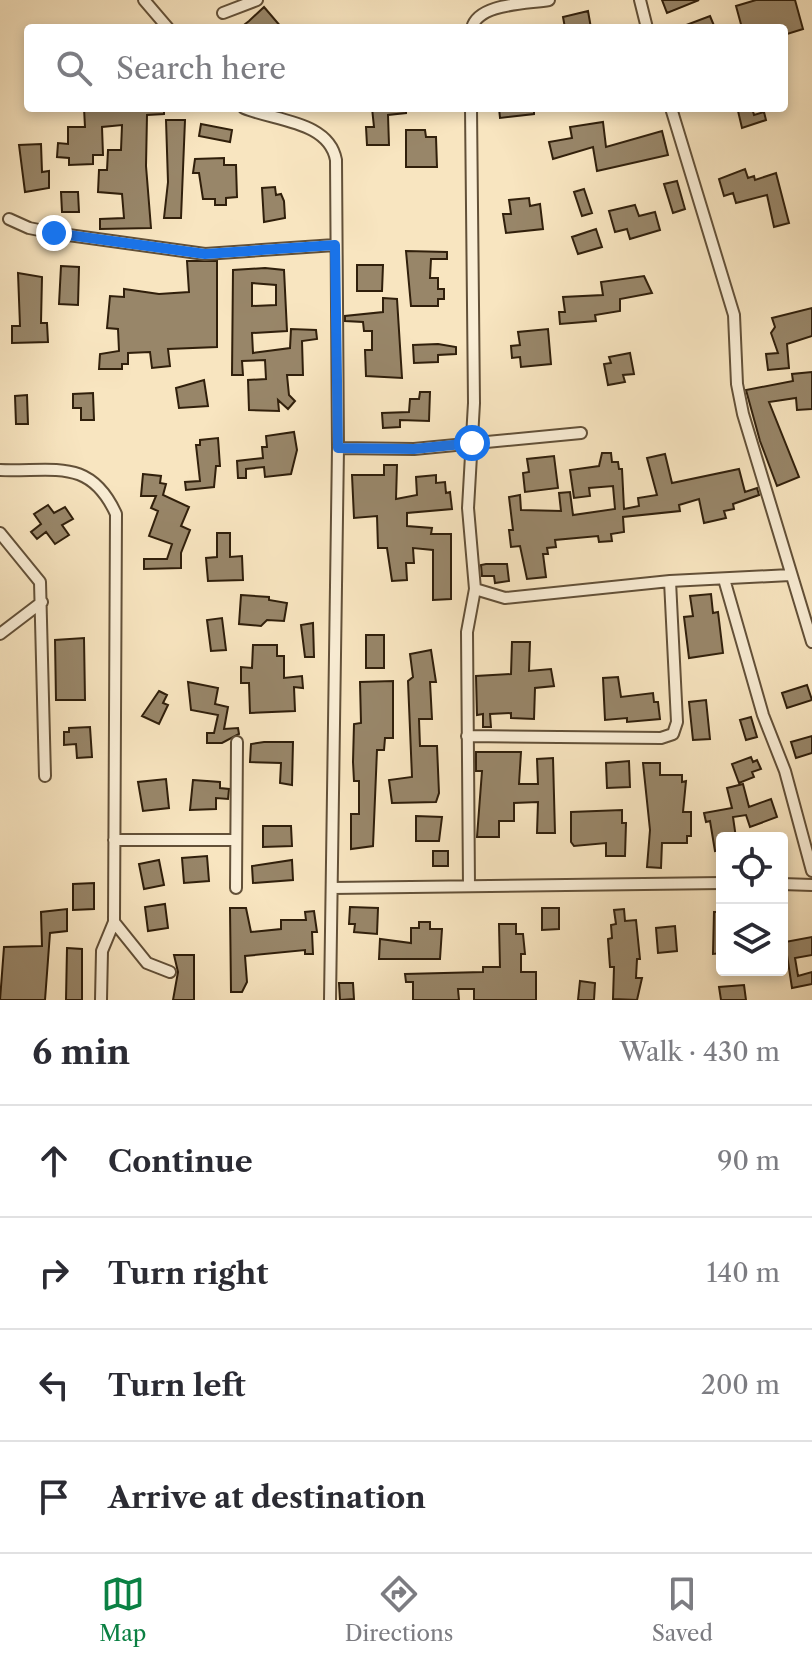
<!DOCTYPE html>
<html lang="en">
<head>
<meta charset="utf-8">
<style>
	body { margin:0; font-family:"Libre Caslon Text",serif; background:#f2f2f3; color:#2b2b33 }
	.controls { position:absolute; right:24px; bottom:24px; display:grid; overflow:hidden; border-radius:8px; box-shadow:0 4px 12px #0003 }
	.controls button { width:72px; height:72px; display:grid; place-items:center; padding:0; border:0; border-bottom:2px solid #e1e1e2; background:#fff; color:#2b2b33; font:40px sans-serif }
	.stop { position:absolute; width:24px; height:24px; margin:-18px; border:6px solid #1a73e8; border-radius:50%; background:#fff }
	.stop.end { background:#1a73e8; border-color:#fff; box-shadow:0 2px 8px #0008 }
	.list { margin:0; padding:0; list-style:none }
	h2 { display:flex; justify-content:space-between; align-items:center; height:104px; margin:0; padding:0 32px; font-size:34px }
	h2 small { font-size:26px; font-weight:400; color:#7c7c81 }
	.list li { display:grid; grid-template-columns:52px 1fr auto; gap:24px; align-items:center; box-sizing:border-box; height:112px; padding:0 32px; border-top:2px solid #e1e1e2 }
	.list b { display:block; font-size:30px; white-space:nowrap }
	.list em { font-size:26px; font-style:normal; color:#7c7c81 }
	.icon { flex:none; width:44px; height:44px; fill:none; stroke:currentColor; stroke-width:2; stroke-linecap:round; stroke-linejoin:round }
	.map { position:relative; flex:none; width:812px; height:1000px; overflow:hidden }
	.search { position:absolute; background:#fff; box-shadow:0 4px 12px #0003; left:24px; right:24px; top:24px; height:88px; display:flex; align-items:center; gap:20px; box-sizing:border-box; padding:0 28px; border-radius:8px; color:#7c7c81; font-size:30px }
	.sheet { height:552px; background:#fff }
	nav { display:flex; justify-content:space-around; align-items:center; box-sizing:border-box; height:112px; border-top:2px solid #e1e1e2; background:#fff; font-size:22px; color:#7c7c81 }
	nav a { display:grid; justify-items:center; gap:4px }
	nav .on { color:#0b8043 }
	.map>svg:first-child { display:block }
	.building { fill:#988669; stroke:#301f0b; stroke-width:2; fill-rule:evenodd }
	.lines { fill:none; stroke-linecap:round; stroke-linejoin:round }
	.street-casing { stroke:#625038; stroke-width:14 }
	.street { stroke:#faeed6; stroke-width:10 }
	.route { stroke:#1a73e8; stroke-width:10 }
</style>
</head>
<body>
<div class="map">
<svg width="812" height="1000" viewBox="0 0 812 1000">
	<rect width="100%" height="100%" fill="#f8e5c0"/>
	<filter id="stains"><feTurbulence type="fractalNoise" baseFrequency=".0025" numOctaves="4"/><feColorMatrix values="0 0 0 0 .2 0 0 0 0 .09 0 0 0 0 .02 0 0 0 .5 -.17"/></filter>
	<radialGradient id="worn" r=".72"><stop offset=".6" stop-color="#630" stop-opacity="0"/><stop offset="1" stop-color="#630" stop-opacity=".3"/></radialGradient>
	<path class="building" d="M662,0H699L667,13Z
		M756,0H795L803,29L784,35V28H742L736,6Z
		M264,7L282,28H240L249,21Z
		M588,11L591,28H565L563,17Z
		M710,16L715,28H681V27Z
		M84,108H164V114L147,115L146,166L151,228L100,229V219L124,218L122,194L98,192L99,170H107L108,150H121L122,125L102,127L103,155H93V164L69,165V158L57,157L58,143L68,144V127H85Z
		M372,108H406V113L388,115L389,145H367L366,127H374Z
		M499,108H534V114L500,118Z
		M747,108H752L754,115L764,112L766,120L742,128L738,111Z
		M166,120H185L181,218H164L168,182Z
		M603,122L606,147L662,131L668,155L597,171L593,147L553,159L549,142L572,138L570,127Z
		M201,124L232,130L230,142L199,136Z
		M406,130H425L426,137H436L437,167H406Z
		M41,144L42,172L49,171V188L25,192L19,145Z
		M224,158V165H236L237,197L226,198V205H215V199H203L199,173H193L195,159Z
		M745,169L748,178L754,176L755,180L776,173L789,223L774,227L767,195L736,203L733,193L724,196L719,179Z
		M677,181L685,209L673,213L664,184Z
		M275,187L276,195L281,194L284,201L285,218L264,222L262,188Z
		M584,189L592,213L582,216L574,192Z
		M61,192H78L79,212H62Z
		M529,198L530,206L540,204L543,229L506,233L503,214H511L509,200Z
		M635,205L639,216L655,212L660,230L630,239L627,229L615,232L609,211Z
		M596,229L602,247L578,254L572,237Z
		M406,251L447,252V259H431L430,278H438V289H444V299H438V306H411Z
		M187,261H217V347L168,349L170,366L152,368L150,352L128,353V364H122V369H99L100,354L119,351L118,329L107,328L110,296L124,297V289L159,294L189,292Z
		M357,265H383L382,291H357Z
		M61,266L79,267L78,305L59,304Z
		M265,268L284,270L287,331L252,333L253,353L290,348L291,329L316,330L317,339L302,341L303,375H287L289,395L295,401L288,409L278,400L279,411L249,410L248,380L266,379L265,360L242,361L243,375H232L233,270ZM252,283L276,285V305L252,306Z
		M18,273L42,277L41,323H47L48,342L12,343V326H20Z
		M644,276L652,293L620,299V311L595,315L596,321L560,324L559,312H565L563,297L603,295L601,282Z
		M383,298L397,299L402,378L366,376L365,350H372V331H364L363,322L345,321V316L383,312Z
		M812,308V336L787,344L789,368L768,370L766,354L778,353L771,333L775,327L772,318Z
		M548,329L551,364L521,367L520,357L512,358L511,346L520,345L518,332Z
		M438,344L456,347V354L438,355V362L414,363L413,345Z
		M630,353L634,374L623,375L625,382L608,385L604,364L611,363L609,357Z
		M812,372V409L797,410L796,398L769,402L799,477L777,486L760,441L746,390L793,381L792,374Z
		M204,380L208,406L179,408L176,388Z
		M420,392H430L429,421L400,420V427L383,428L382,413L409,412L410,399H419Z
		M93,393L94,420H81V408H73V394Z
		M27,395L28,424H16L15,396Z
		M294,432L297,450L291,474L265,477L264,467L246,469V478H238L237,461L263,458L262,447H267L266,436Z
		M218,438L220,466H216L214,487L186,490L185,482L200,481L196,445H200V440Z
		M602,453H611L612,462H618L619,469H622L624,509L639,506L638,498L657,495L647,458L665,454L672,483L739,469L745,492L757,488L759,495L733,504L734,509L724,511L726,518L704,523L699,499L679,505L680,511L623,517L624,532L611,534L612,541L599,542L598,536L555,540L556,547L547,548L548,554H543L546,577L527,579L520,546L511,547L509,530H513L509,497L520,495L521,510L561,511L559,493L570,492L573,515L615,509L613,486L589,488L590,496L574,498L570,470L599,466Z
		M554,456L558,488L525,492L523,473L529,472L527,459Z
		M384,465H397L396,499L417,495L416,477L436,475V483L445,482L446,493L450,492L452,509L407,513V526L432,528L431,534H451V599L433,600V550L413,548L414,563H406L407,580L392,581L387,548H378L377,516L354,518L352,475H384Z
		M143,474L161,476L160,483L166,484L163,495L189,507L181,526L190,530L181,553V568L144,569V559H167L172,544L149,536L158,511L151,508L156,496H141Z
		M48,505L54,513L65,507L73,519L62,525L69,535L55,544L46,532L37,539L31,532L41,524L34,514Z
		M217,533H230V557L242,556L243,580L208,581L206,558L217,557Z
		M486,564H507L509,581L495,583L494,576H482L481,565Z
		M711,594L713,613L718,612L723,653L689,658L684,617L693,616L690,596Z
		M241,595L269,597V600L287,603L284,621L267,620L261,626L239,624Z
		M222,618L226,650L211,651L207,620Z
		M313,623L314,657H305L301,625Z
		M366,635H384V668H366Z
		M84,638L85,700H56L55,640Z
		M512,642H530L529,671L551,669L554,686L535,688L534,719L511,718V713L490,714L491,727H483V714L477,715L476,676L511,674Z
		M253,645H277V656H284V678L302,676L303,688L294,687L295,711L250,713L249,683H241V667L252,668Z
		M431,650L436,682H430L432,719H419L420,746H437L439,793L436,802L392,803L389,780L412,777L408,681L413,677L410,654Z
		M618,677L621,697L653,693L654,702H658L660,719L627,722V718L605,720L603,678Z
		M393,681V738H385L384,750H377L373,846L351,849V814H359V781H354L353,762L354,724L361,723L360,682Z
		M188,682L218,688L215,704L228,707L224,729L238,728L239,734L222,743H207V733H214L218,715L191,710Z
		M807,685L812,700L787,708L782,693Z
		M159,691L167,695L163,703L168,705L159,724L142,716Z
		M706,700L710,739L693,740L689,702Z
		M751,717L757,737L746,740L740,720Z
		M90,727L92,757L77,758L76,744L64,745V732H69V728Z
		M812,736V753L796,758L791,742Z
		M264,742H293L292,785L280,783L281,763L250,762L251,744Z
		M476,752H521L519,784H538L537,759L553,758L555,833H537L538,802L514,803V821H499V837H477L482,771H476Z
		M751,757L753,762L757,760L761,769L752,772L754,777L739,783L732,764Z
		M629,761L630,787L607,788L606,763Z
		M643,763H660V775H682V782L686,781L683,812H691V836H687V843H662L661,868L647,867L650,830Z
		M166,779L169,808L143,811L138,782Z
		M193,780L220,782V788L229,789L228,799L216,798V809L190,810Z
		M743,784L749,807L771,799L777,817L750,827L746,815L733,817L736,838H722V850L715,851L710,821L706,822L704,813L732,808L727,788Z
		M622,810V823H626L625,856H606V843L574,846L571,842V812Z
		M416,816L442,817L439,841H416Z
		M263,826H291L292,846L263,847Z
		M433,851H448V866H433Z
		M207,856L209,881L184,883L182,858Z
		M159,860L164,885L144,889L139,864Z
		M292,860L293,880L253,883L252,866Z
		M94,883V909L73,910V884Z
		M165,904L168,928L148,931L145,907Z
		M350,907L378,908L377,934L354,932L355,924H349Z
		M230,908H246L251,932L281,929V920H306L305,912L314,911L317,932H312L313,954H305V950L245,956L247,982L242,992H231Z
		M542,908H559V929L542,930Z
		M67,909V931L50,933L45,1000H0L4,947L42,946L41,912Z
		M624,909L625,921L636,920L640,959H637L636,978H642L637,1000L613,999L614,967H610L608,939L612,938L611,925L616,924L614,910Z
		M714,912H722V953L713,954Z
		M419,922H430V929H442L440,959H379L380,939L411,943V928H419Z
		M499,924H516V934H523L525,954H521V972H536V1000H474V989H458L459,1000H413V982H406L405,974L483,972V967H500Z
		M675,926L677,951L658,953L656,928Z
		M812,937V955L795,958L798,976L812,972V984L792,988L785,942Z
		M67,948L82,949V1000H66Z
		M174,955H194V1000H173L178,972Z
		M580,981L595,983L594,1000H578Z
		M339,983H353L354,999L340,1000Z
		M744,985L746,1000H721L719,987Z"/>
	<g class="lines">
		<g class="street-casing">
			<path id="street" d="M144,0L168,28
				M640,0L647,28
				M223,13L257,0
				M472,28C478,3 527,4 549,0
				M244,108C275,121 329,121 336,160L338,448L330,1000
				M671,108L734,315L737,384L743,414L812,642
				M9,219L29,228L54,233L205,254L335,245
				M338,448L414,449L581,433
				M0,470C54,472 90,457 116,514L114,922L102,951L101,1000
				M0,533L40,582L45,776
				M724,579L763,715L785,771L812,871
				M475,589L505,598L670,581L790,575
				M0,634L42,602
				M467,736L661,738L673,734L677,722L670,581
				M114,840H235
				M782,884L812,885
				M469,886L467,632L475,589L468,508L474,403L471,108
				M236,888L237,742
				M332,888L722,883
				M114,922L147,963L170,972"/>
		</g>
		<use href="#street" class="street"/>
	</g>
	<g class="lines">
		<path class="route" d="M54,233L205,254L335,245L338,448L414,449L472,443"/>
	</g>
	<rect width="100%" height="100%" filter="url(#stains)"/>
	<rect width="100%" height="100%" fill="url(#worn)"/>
</svg>
<div class="controls">
<button><svg class="icon" aria-label="locate" viewBox="0 0 24 24"><circle cx="12" cy="12" r="6"/><path d="M12 2v4M12 18v4M2 12h4M18 12h4"/></svg></button>
<button><svg class="icon" aria-label="layers" viewBox="0 0 24 24"><path d="M12 4l9 5-9 5-9-5zM3 14l9 5 9-5"/></svg></button>
</div>
<div class="stop" style="left:472px;top:443px"></div>
<div class="stop end" style="left:54px;top:233px"></div>
<div class="search"><svg class="icon" aria-label="search" viewBox="0 0 24 24"><circle cx="10" cy="10" r="6"/><path d="M15 15l6 6"/></svg>Search here</div>
</div>
<section class="sheet">
<h2>6 min<small>Walk · 430 m</small></h2>
<ul class="list">
<li><svg class="icon" aria-label="ahead" viewBox="0 0 24 24"><path d="M12 20V5M6 11l6-6 6 6"/></svg><div><b>Continue</b></div><em>90 m</em></li>
<li><svg class="icon" aria-label="right" viewBox="0 0 24 24"><path d="M7 20v-9h11M14 6l5 5-5 5"/></svg><div><b>Turn right</b></div><em>140 m</em></li>
<li><svg class="icon" aria-label="left" viewBox="0 0 24 24"><path d="M17 20v-9H6M10 6l-5 5 5 5"/></svg><div><b>Turn left</b></div><em>200 m</em></li>
<li><svg class="icon" aria-label="arrive" viewBox="0 0 24 24"><path d="M6 21V4h12l-3 4 3 4H6"/></svg><div><b>Arrive at destination</b></div></li>
</ul>
</section>
<nav>
<a class="on"><svg class="icon" aria-label="map" viewBox="0 0 24 24"><path d="M3 6l6-2 6 2 6-2v14l-6 2-6-2-6 2zM9 4v14M15 6v14"/></svg>Map</a>
<a><svg class="icon" aria-label="directions" viewBox="0 0 24 24"><path d="M12 3l9 9-9 9-9-9zM9 14v-3h6M13 9l2 2-2 2"/></svg>Directions</a>
<a><svg class="icon" aria-label="saved" viewBox="0 0 24 24"><path d="M7 4h10v16l-5-4-5 4z"/></svg>Saved</a>
</nav>
</body>
</html>
